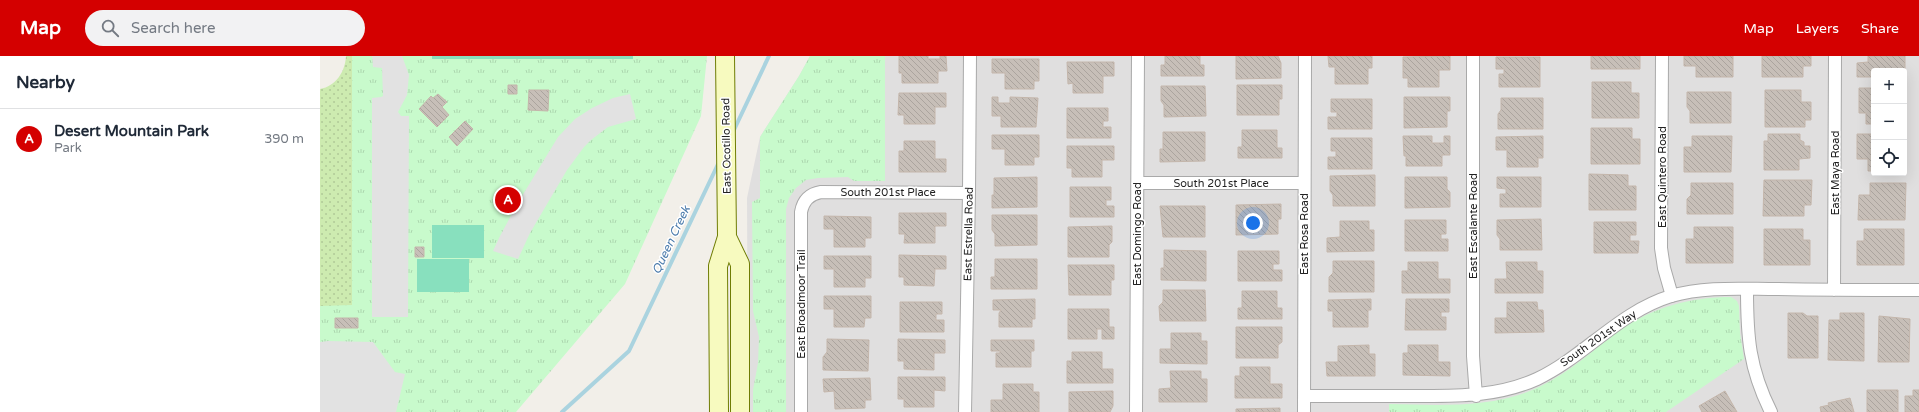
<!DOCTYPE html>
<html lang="en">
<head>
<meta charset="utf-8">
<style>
	body { margin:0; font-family:"Varela Round",sans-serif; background:#f2f2f3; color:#1f2937 }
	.controls { position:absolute; right:12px; top:12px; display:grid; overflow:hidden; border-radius:4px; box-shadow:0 4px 16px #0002 }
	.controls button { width:36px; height:36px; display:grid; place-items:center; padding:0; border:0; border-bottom:1px solid #e0e1e3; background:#fff; color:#1f2937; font:20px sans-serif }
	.you { position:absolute; left:933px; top:167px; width:14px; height:14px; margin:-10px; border:3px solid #fff; border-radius:50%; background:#1a73e8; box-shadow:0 0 0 6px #1a73e833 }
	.badge { display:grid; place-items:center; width:26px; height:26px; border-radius:50%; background:#d40000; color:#fff; font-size:13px; font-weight:700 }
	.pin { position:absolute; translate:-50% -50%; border:2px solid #fff; box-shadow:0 1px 4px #0006 }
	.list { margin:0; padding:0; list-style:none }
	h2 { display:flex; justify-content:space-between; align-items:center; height:52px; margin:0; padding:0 16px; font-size:17px }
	h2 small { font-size:13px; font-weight:400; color:#747a83 }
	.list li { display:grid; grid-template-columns:26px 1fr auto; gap:12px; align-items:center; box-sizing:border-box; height:60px; padding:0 16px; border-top:1px solid #e0e1e3 }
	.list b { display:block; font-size:15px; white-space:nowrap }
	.list p { margin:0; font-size:13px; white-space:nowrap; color:#747a83 }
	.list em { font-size:13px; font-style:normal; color:#747a83 }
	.icon { flex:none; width:22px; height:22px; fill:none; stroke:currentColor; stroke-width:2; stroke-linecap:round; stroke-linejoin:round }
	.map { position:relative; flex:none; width:1599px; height:356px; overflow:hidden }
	header { display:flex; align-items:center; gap:24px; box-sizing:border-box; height:56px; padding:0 20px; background:#d40000; color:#fff }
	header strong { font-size:19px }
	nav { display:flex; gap:22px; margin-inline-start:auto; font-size:14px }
	.search { width:280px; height:36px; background:#f2f2f3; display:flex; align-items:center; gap:10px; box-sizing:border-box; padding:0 14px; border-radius:22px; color:#747a83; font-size:15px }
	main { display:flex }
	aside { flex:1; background:#fff }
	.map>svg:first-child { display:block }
	.residential { fill:#e0dfdf; fill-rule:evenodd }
	.grass { fill:url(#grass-dots) }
	.park { fill:url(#park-tufts) }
	.pitch { fill:#88e0be }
	.parking { fill:#e2e2e2 }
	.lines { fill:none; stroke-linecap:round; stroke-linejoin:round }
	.stream { stroke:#aad3df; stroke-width:4 }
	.building { fill:url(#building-back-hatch); stroke:#c4b6ab }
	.street-casing { stroke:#a9a9a9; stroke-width:14 }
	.secondary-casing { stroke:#707d05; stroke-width:20 }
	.street { stroke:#fff; stroke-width:12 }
	.secondary { stroke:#f7fabf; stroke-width:18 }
	.labels { text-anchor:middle; stroke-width:3; stroke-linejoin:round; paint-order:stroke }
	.street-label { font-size:11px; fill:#222; stroke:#fff }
	.water-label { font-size:12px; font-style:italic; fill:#4a7aab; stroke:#fff }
</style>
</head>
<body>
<header>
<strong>Map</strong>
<div class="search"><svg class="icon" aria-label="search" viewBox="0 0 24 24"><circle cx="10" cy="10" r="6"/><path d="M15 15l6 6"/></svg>Search here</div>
<nav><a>Map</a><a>Layers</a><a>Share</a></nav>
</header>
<main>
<aside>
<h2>Nearby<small></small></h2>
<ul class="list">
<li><span class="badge">A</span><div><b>Desert Mountain Park</b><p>Park</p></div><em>390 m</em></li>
</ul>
</aside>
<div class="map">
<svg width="1599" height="356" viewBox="0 0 1599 356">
	<defs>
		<pattern id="grass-dots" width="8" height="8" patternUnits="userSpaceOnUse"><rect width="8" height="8" fill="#cdebb0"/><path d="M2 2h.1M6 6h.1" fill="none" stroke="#b0c997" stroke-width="1.8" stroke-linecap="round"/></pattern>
		<pattern id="park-tufts" width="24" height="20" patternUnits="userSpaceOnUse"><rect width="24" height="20" fill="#c8facc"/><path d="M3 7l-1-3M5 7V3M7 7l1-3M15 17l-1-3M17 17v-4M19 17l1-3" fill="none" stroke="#acd6af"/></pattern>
		<pattern id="building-back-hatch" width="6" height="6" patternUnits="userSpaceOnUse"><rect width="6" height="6" fill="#c7bfb8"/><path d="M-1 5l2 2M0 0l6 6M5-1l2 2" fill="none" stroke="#aba49e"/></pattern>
	</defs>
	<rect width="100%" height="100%" fill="#f2efe9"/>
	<path class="residential" d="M490,0H1599V356H428L427,142L440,81L479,20ZM1554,15H1584V117H1554Z"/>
	<path class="grass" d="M26,0H42L38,262H0V33C16,30 25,16 26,0Z"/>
	<path class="park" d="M32,0H387L381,60L305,228L196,356H0V250L32,249Z
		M490,0H565V125H534L528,121L498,122L486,124L476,132L469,142L466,153V356H433V334L438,307L439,281L433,255L432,146L440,142V81L479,20Z
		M1411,241L1417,245L1419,250L1420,277L1424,303L1346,356H1069V348C1119,349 1175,353 1221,330C1250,316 1274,293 1300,274C1333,251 1371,241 1411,241Z"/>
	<path class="pitch" d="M112,0H313V3H112Z
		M112,169H164V202H112Z
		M97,203H149V236H97Z"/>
	<path class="parking" d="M52,0H82L89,19L87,39L78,56L81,60H89L88,261H52V42L61,41L63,40L62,12L53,11Z
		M310,38L316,63L288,71L271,84L264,91L247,114L210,177L198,203L173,195L180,180L199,145L238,81L255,63L272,52L293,42Z
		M8,285L53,286L75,316L85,318L76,356H0V286Z"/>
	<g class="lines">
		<path class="stream" d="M413,76L449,0
			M242,356L309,295L400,104"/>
	</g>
	<path class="building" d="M579,0H608V3H620V0H626L627,15H618V27H582V17H579Z
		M845,0H880V9H884V20H841V9H845Z
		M916,0H958L961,7V22L916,23Z
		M1008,0H1052V12H1048V28H1015V11H1009Z
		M1130,0V14H1119V31H1088V22H1083V1Z
		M1271,0H1320V13H1271Z
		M1364,0H1413V21H1376V10H1364Z
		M1442,0H1491V10H1483V21H1442Z
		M1548,0H1585V20L1584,15H1554V21H1537V7L1548,6Z
		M1176,1H1220V31H1179V18H1184V13H1176Z
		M672,3H719V25H714V33H685V17H672Z
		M747,6H794V20H783V37H753V27L748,28Z
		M1272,26H1311V37H1319V62H1272Z
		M188,29H197V38H188Z
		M917,29H962V43H959V59H917Z
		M841,30H885L886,60L844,61V49L841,45Z
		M1539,32H1554V68H1546V57H1539Z
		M1584,32H1586V68H1584Z
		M209,34H229L228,55L208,54Z
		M1445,34H1481V46H1491V64H1485V71H1445Z
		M1367,36H1411V67H1370V55L1367,51Z
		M579,37H626V51H615V68H584V59H578Z
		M118,38L127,46L122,51L129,59L117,71L99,53L111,40L113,42Z
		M672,41H678V47H690V41L718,42L716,71H681V60H672Z
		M1084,41H1130V55H1127V71L1084,72Z
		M1181,42H1223V73H1178V58L1181,54Z
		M1011,43H1052V73H1008V61H1017V56H1011Z
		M747,52H788V65H783V71H791V82H747Z
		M145,65L153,73L137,90L129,81Z
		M1271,72H1312V83H1320V108H1271Z
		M922,74H957V92H962V102H918V91H922Z
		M843,76H885V105L840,106V93H843Z
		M1448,78H1480V84L1484,86V90H1490V102L1479,103V114H1444V85H1448Z
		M1537,78H1554V115H1548V103H1537Z
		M672,79H719V101H714V109H685V93H672Z
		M1083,80H1112V87H1124V80H1130V99H1122V110H1086V100H1084Z
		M1223,80V102H1218V111H1187V94H1176V81Z
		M1372,80H1412L1411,116H1364V91H1372Z
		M1011,82H1052V113H1008V101H1016V95H1011Z
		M584,85H615V103H626V116H579V95H584Z
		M747,90H794V104H782V121H752V112H747Z
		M1269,118L1308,119V130H1316V154H1269Z
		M1055,119V150H1013V139L1010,135V120Z
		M717,121V151L672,152V139H674V122Z
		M1085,121H1127V133L1130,136V151L1085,152Z
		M1177,121H1221V151H1180V138H1186V133L1177,132Z
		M1444,124H1492L1491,149H1484V160H1443Z
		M1371,127H1413V158H1367V143L1371,139Z
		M1550,127H1586L1585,164H1538L1539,139H1550Z
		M750,131H791V144H786V150H794V161H750Z
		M961,148V163H958V178L916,179V149Z
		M840,150H885V181H843Z
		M579,157H626V170H615V187H584L585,178H579Z
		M672,159H717V189L675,190V178L672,174Z
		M504,160L551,161V182H545V191H514V173H504Z
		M1221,163L1222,194H1180V183L1177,179V164Z
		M1085,164H1126V178H1121V183H1128V195H1085Z
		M1020,165H1049V174H1054V195L1007,196V182L1020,181Z
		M1274,166H1316V179H1310V185H1319L1318,197H1274Z
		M792,170V186L789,189V201H748V171Z
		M1374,171H1413V207H1366V183H1374Z
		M1444,173H1483V184H1490V209H1444Z
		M1544,173H1584V209H1537V185H1544Z
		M95,191H104V201H95Z
		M844,194L886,195V225L841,224V212H844Z
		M918,195H959V208H953V214H962V225H918Z
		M579,199L626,200V213H615L614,230L584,229V221H579Z
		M504,200H551V222H545V231H514V213H504Z
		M675,203H717V233H671V221H675Z
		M1013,205H1054V236H1009V221L1013,217Z
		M1088,206H1118V223H1130V237H1082V215H1088Z
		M1186,206H1217V215H1223V237H1175V223H1187Z
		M748,209H794V224H791V239H749Z
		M843,234H885L886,265H840L839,250L843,246Z
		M922,235H957V252H962V263H918V252H922Z
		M504,240H551V262H545L544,271H514V253H504Z
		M715,243V263H712V271H679V257L681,254H673V244Z
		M1051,243V254H1048V271H1013V255H1008V244Z
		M1086,243H1129V256H1121V261H1126V274H1085Z
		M580,246H622V258H616V264H624V276H580Z
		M1187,246H1217L1218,254H1223L1224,276L1175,277V262H1187Z
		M748,253H789V271H794V283H782V273H777V283H748Z
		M1468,257H1483L1487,260H1498V302H1468Z
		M1520,257H1544V305L1508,304L1509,264H1520Z
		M1559,260L1590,263L1589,306H1558Z
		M15,262H38V272H15Z
		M916,271H962V286L958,289V302H916Z
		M851,277H881V285H887V308L840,307V293H851Z
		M507,283L549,284L548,315L503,314V301L507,296Z
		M578,283L625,284V297H614V314L584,313V305H578Z
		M671,284H714V295H711V311H676V297H680V295H671Z
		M1049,289V298H1055V320H1007L1006,306H1018V290Z
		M1088,289H1118V306H1130V320L1083,319V297H1088Z
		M752,296H782V313H793V327H747V305H752Z
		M920,311H950V328H962V342H915V320H920Z
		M850,315H881V323H887V346H839V333L851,332Z
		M578,321H625V335L614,334V351H584V343H578Z
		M550,322L551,344H545V352L515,353L514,335L504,336L503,323Z
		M683,328H713V336H719V356H671V344H683Z
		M1547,334H1578V356H1547Z
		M1593,334H1599V356H1585V340H1593Z
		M793,335V350L790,356H749V336Z
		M1405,335L1417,356H1382L1379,350Z
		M1530,342L1534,356H1501L1500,351L1509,349L1508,347Z
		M960,352V356H916V353Z"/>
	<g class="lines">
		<g class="street-casing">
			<path id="street" d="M1153,0V300L1156,340
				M1342,0L1341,192L1344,212L1352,240
				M818,127H984
				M1427,233C1427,281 1429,312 1451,356
				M1514,234L1515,0
				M984,340C1019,340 1053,340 1087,340C1132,340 1175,342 1217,323C1265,300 1299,256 1351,240C1385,230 1422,233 1457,233C1504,234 1552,234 1599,234
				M481,356V156C483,145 489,138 501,136L649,137
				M645,356L649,137L650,0
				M816,356L818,0
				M984,356L985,0"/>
		</g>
		<g class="secondary-casing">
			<path id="secondary" d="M407,181L420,208V356
				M399,356L398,210L407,181L405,0"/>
		</g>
		<use href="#street" class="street"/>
		<use href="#secondary" class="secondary"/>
	</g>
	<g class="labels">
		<g class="street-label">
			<text transform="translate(406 90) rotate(-91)" y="4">East Ocotillo Road</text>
			<text transform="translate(1515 117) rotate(-90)" y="4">East Maya Road</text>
			<text transform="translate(1342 121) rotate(-90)" y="4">East Quintero Road</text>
			<text x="901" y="131">South 201st Place</text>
			<text x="568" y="140">South 201st Place</text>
			<text transform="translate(1153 170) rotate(-90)" y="4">East Escalante Road</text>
			<text transform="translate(648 178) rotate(-89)" y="4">East Estrella Road</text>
			<text transform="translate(817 178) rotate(-90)" y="4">East Domingo Road</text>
			<text transform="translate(984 178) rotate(-90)" y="4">East Rosa Road</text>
			<text transform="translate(481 248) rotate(-90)" y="4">East Broadmoor Trail</text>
			<text transform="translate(1278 282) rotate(-35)" y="4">South 201st Way</text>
		</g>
		<g class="water-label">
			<text transform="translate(351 184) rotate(-65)" y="4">Queen Creek</text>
		</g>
	</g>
</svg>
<div class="controls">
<button>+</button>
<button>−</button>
<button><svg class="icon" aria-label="locate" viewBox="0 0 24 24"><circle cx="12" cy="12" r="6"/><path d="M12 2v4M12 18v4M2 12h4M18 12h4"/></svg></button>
</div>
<div class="you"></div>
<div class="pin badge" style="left:188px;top:144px">A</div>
</div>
</main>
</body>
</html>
